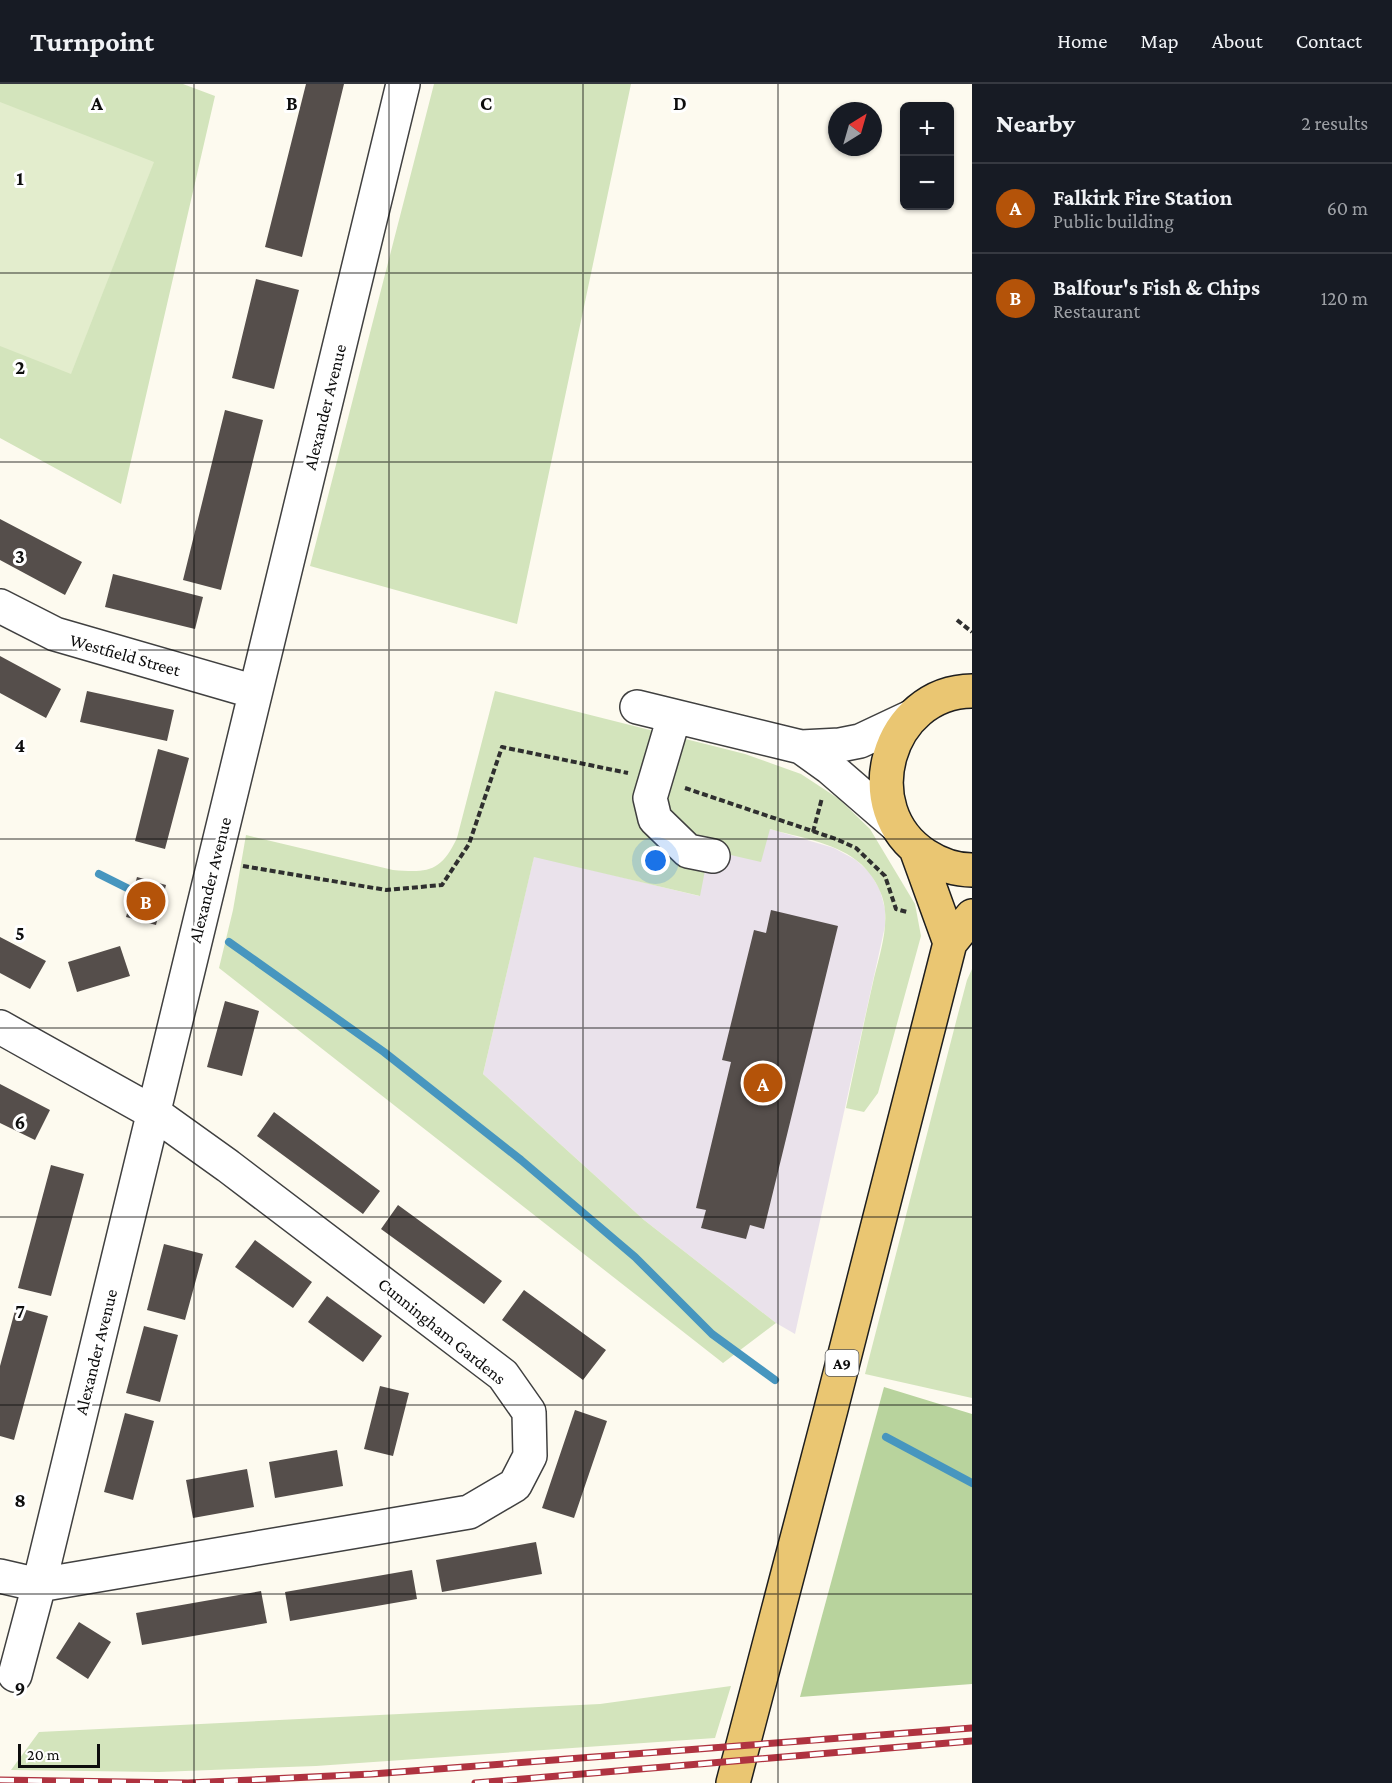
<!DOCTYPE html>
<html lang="en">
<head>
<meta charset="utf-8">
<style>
	body { margin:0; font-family:"Crimson Pro",serif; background:#242831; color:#f1f3f6 }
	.controls { position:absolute; right:18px; top:18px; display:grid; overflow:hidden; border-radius:9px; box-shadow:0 2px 4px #0004 }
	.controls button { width:54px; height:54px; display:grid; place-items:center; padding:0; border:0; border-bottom:2px solid #363941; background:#171b24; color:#f1f3f6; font:30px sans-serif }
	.compass { position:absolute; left:828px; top:18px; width:54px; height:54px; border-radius:50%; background:#171b24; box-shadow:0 2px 4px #0004; rotate:37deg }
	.scale { position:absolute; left:18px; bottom:15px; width:82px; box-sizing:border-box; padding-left:6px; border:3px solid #0d0d0d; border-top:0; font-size:16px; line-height:21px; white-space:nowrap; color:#0d0d0d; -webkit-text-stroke:4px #fff; paint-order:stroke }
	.you { position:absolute; left:656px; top:777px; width:21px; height:21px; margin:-15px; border:4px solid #fff; border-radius:50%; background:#1a73e8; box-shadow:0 0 0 9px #1a73e833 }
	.badge { display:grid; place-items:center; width:39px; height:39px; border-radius:50%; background:#b45309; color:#fff; font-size:20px; font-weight:700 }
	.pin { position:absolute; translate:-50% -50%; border:3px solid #fff; box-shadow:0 2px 6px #0006 }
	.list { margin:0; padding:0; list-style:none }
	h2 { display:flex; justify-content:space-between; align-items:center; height:78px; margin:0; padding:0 24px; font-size:26px }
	h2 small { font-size:20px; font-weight:400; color:#9ea1a6 }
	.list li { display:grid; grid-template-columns:39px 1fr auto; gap:18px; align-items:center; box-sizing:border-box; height:90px; padding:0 24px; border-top:2px solid #363941 }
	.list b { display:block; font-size:22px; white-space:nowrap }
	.list p { margin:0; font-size:20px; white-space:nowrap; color:#9ea1a6 }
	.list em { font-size:20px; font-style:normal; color:#9ea1a6 }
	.map { position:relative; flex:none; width:972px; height:1699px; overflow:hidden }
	header { display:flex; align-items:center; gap:36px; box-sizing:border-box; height:84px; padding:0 30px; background:#171b24; border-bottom:2px solid #363941 }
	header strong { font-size:28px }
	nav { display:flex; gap:33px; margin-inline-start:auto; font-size:21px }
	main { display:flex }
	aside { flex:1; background:#171b24 }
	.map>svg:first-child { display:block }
	.industrial { fill:#eae2eb }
	.green { fill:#d3e4bc }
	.forest { fill:#b8d39d }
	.pitch { fill:#e3edcd }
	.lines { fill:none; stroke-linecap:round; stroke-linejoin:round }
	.stream { stroke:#4796bf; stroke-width:8 }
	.building { fill:#554e4b }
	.minor-casing { stroke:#404040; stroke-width:36 }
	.major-casing { stroke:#1e1e1e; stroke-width:36 }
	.path { stroke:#2f2f2f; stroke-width:4; stroke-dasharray:6 3; stroke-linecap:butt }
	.minor { stroke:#fff; stroke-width:33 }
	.major { stroke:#eac672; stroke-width:33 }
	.rail-casing { stroke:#af3340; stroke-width:7 }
	.rail { stroke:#fff; stroke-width:4.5; stroke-dasharray:14; stroke-linecap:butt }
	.grid { fill:none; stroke:#0d0d0d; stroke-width:1.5; stroke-opacity:0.55 }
	.labels { text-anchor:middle; stroke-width:6; stroke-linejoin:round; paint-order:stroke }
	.shield { fill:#fff; stroke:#565656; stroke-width:1.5 }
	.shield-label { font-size:16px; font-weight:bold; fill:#0d0d0d }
	.street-label { font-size:18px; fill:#0d0d0d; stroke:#fff }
	.grid-label { font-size:20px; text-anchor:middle; font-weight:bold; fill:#0d0d0d; stroke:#fff; stroke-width:6; stroke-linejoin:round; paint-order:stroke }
</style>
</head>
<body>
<header>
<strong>Turnpoint</strong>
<nav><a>Home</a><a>Map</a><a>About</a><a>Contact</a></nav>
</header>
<main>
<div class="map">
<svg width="972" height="1699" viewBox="0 0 972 1699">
	<rect width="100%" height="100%" fill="#fdfaef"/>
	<path class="industrial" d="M770,745L834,764L856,776L870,789L880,806L885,825V842L878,874L795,1250L776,1239L644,1136L483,990L534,772L699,812L709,766Z"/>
	<path class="green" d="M0,0H183L215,12L121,420L0,354Z
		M434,0H631L517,540L310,482Z
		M495,607L745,670L801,690L839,715L870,745L915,820L921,852L878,1009L864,1028L846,1024C855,981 864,938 874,894C879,873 887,849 885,827C884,808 871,787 856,776C833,758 797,753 770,745L761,778L709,766L700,812L534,773L483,990L644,1136L776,1239L723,1279L219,884L233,826L246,751L393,786C428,789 441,788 457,754Z
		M972,885V1314L865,1290L958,930L967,896Z
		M731,1602L715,1654L316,1682L159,1688L11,1686L39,1648L600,1620Z"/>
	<path class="forest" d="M884,1303L972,1330V1600L800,1613Z"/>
	<path class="pitch" d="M0,18L154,78L71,290L0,262Z"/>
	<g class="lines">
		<path class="stream" d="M99,790L129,805
			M229,858L384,968L521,1076L635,1173L712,1250L775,1296
			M886,1353L972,1399"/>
	</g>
	<path class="building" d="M306,0H344L302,173L265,163Z
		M256,195L299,206L274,305L232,294Z
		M225,326L263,336L221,506L183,496Z
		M0,435L82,478L65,511L0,476Z
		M113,490L203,513L195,545L105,523Z
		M0,572L61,605L46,634L0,609Z
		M87,607L174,626L167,657L80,638Z
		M158,665L189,674L165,765L135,757Z
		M137,793L166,801L156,841L126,833Z
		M771,826L838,842L764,1145L750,1141L746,1155L701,1144L706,1126L696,1124L731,978L722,976L754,846L766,849Z
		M0,853L46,877L30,905L0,889Z
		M120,862L130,892L77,908L68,878Z
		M225,917L259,927L242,992L207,983Z
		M0,1000L50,1026L35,1056L0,1039Z
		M274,1028L380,1107L363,1130L257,1052Z
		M51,1081L84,1090L51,1212L18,1204Z
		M398,1121L502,1197L484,1220L381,1145Z
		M255,1156L312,1198L293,1224L235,1183Z
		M164,1160L203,1170L185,1236L147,1226Z
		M524,1206L606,1266L583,1296L502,1236Z
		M327,1212L382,1252L363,1278L308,1238Z
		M16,1223L48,1232L14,1356L0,1352V1282Z
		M144,1242L178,1251L160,1318L126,1309Z
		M380,1302L409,1309L393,1372L364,1365Z
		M575,1326L607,1337L574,1434L542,1424Z
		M125,1329L154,1337L133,1416L104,1408Z
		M337,1366L343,1402L275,1414L269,1378Z
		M247,1385L254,1423L193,1434L186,1396Z
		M536,1458L542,1490L442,1508L436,1476Z
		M412,1486L417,1515L290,1537L285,1508Z
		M261,1507L267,1539L142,1561L136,1529Z
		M79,1538L111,1558L88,1595L56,1574Z"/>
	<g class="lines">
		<g class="minor-casing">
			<path id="minor" d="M0,522L55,550L255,608
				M637,623L801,663
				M674,633L650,714L655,735L688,767L713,772
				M896,741L829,683L801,663L840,661L860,657L911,633
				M0,943L154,1029L228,1082L503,1291L529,1328L530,1372L515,1401L469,1428L39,1501L0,1492
				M15,1591L39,1501L403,0"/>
		</g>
		<g class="major-casing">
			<path id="major" d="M972,607C887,608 854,725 925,771C939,780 955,786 972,786
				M916,765L950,859
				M733,1699L831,1325L950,859L972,832"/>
		</g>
		<path class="path" d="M957,536L972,548
			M685,704L836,755L856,764L885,792L896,825L907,828
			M813,748L822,714
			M243,782L386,806L442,801L469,760L502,663L628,689"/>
		<use href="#minor" class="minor"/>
		<use href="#major" class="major"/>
		<g class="rail-casing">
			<path id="rail" d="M0,1696L188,1699L372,1690L972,1644
				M475,1699L972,1657"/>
		</g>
		<use href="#rail" class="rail"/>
	</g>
	<path class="grid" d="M194,0V1699M389,0V1699M583,0V1699M778,0V1699M0,189H972M0,378H972M0,566H972M0,755H972M0,944H972M0,1133H972M0,1321H972M0,1510H972"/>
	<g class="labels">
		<rect class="shield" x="825.5" y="1266" width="33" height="26" rx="4.5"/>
		<g class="shield-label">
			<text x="842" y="1285">A9</text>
		</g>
		<g class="street-label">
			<text transform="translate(325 323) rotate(-76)" y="6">Alexander Avenue</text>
			<text transform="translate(125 571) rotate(16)" y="6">Westfield Street</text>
			<text transform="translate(210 796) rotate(-76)" y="6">Alexander Avenue</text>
			<text transform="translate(442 1247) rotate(39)" y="6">Cunningham Gardens</text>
			<text transform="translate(96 1268) rotate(-76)" y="6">Alexander Avenue</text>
		</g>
	</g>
	<g class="grid-label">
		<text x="97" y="26">A</text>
		<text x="292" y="26">B</text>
		<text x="486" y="26">C</text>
		<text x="680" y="26">D</text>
		<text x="20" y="101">1</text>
		<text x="20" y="290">2</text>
		<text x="20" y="479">3</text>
		<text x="20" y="668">4</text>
		<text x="20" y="856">5</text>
		<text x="20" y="1045">6</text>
		<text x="20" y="1234">7</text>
		<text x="20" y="1423">8</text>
		<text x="20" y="1611">9</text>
	</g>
</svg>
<div class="controls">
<button>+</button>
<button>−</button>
</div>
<svg class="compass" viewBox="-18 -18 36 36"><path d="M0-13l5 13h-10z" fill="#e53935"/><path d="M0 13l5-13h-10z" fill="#9ea1a6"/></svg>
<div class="scale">20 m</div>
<div class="you"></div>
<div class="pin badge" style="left:763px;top:999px">A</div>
<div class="pin badge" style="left:146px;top:817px">B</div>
</div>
<aside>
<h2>Nearby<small>2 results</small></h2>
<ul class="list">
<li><span class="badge">A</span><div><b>Falkirk Fire Station</b><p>Public building</p></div><em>60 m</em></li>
<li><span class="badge">B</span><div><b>Balfour's Fish &amp; Chips</b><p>Restaurant</p></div><em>120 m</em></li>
</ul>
</aside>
</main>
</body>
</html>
